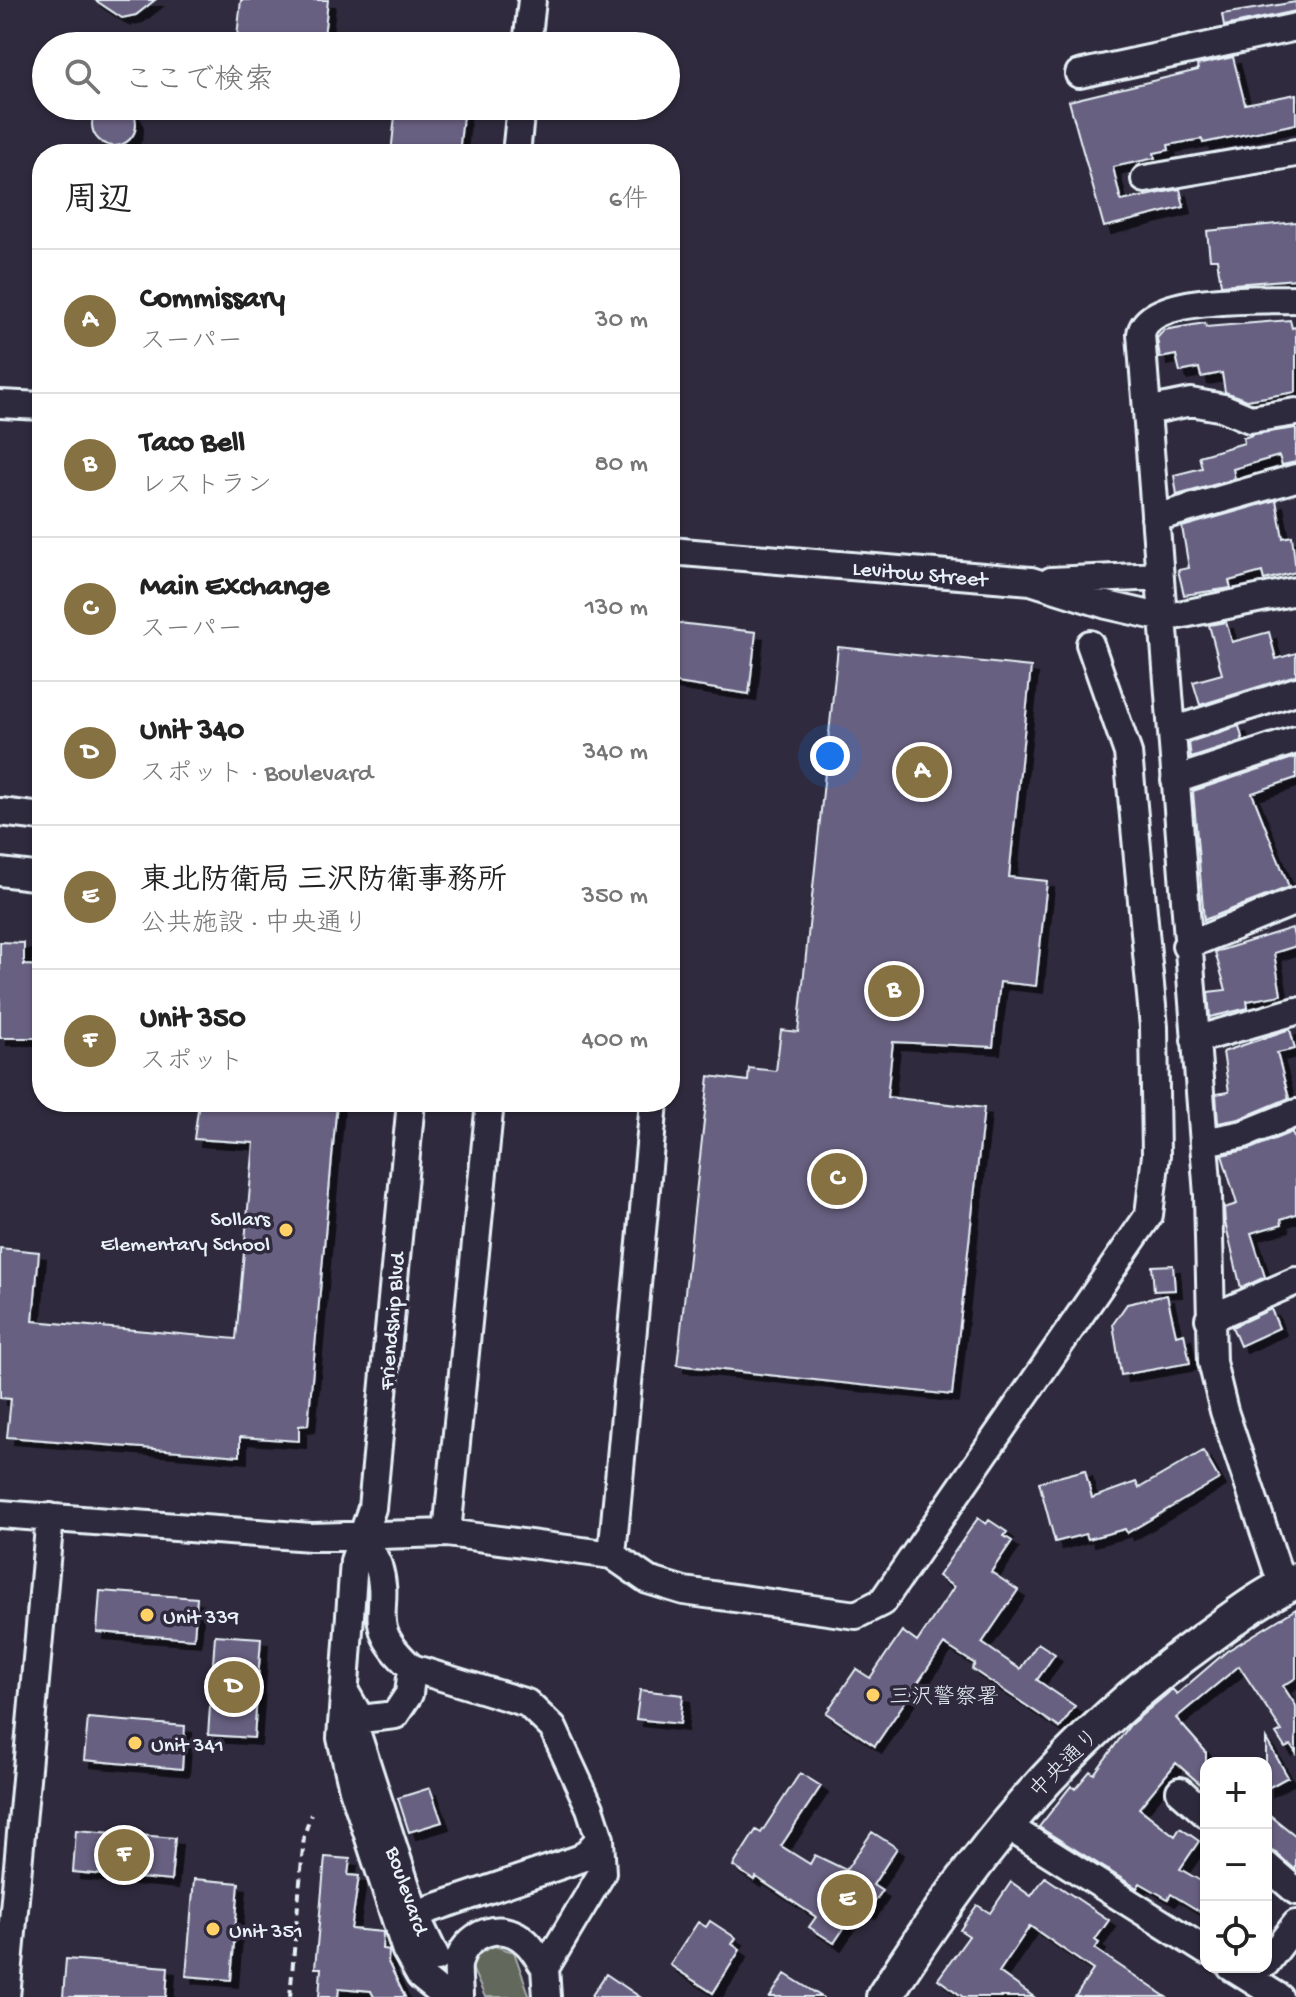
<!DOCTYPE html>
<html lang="ja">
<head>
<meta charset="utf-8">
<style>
	body { margin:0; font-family:"Gochi Hand","Klee One",sans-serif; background:#f2f2f2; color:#222 }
	.controls { position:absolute; right:24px; bottom:24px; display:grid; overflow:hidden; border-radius:16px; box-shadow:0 2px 6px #0004 }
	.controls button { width:72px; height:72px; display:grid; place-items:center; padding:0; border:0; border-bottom:2px solid #e0e0e0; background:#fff; color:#222; font:40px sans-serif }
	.you { position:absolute; left:830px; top:756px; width:28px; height:28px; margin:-20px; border:6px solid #fff; border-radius:50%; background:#1a73e8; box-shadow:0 0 0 12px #1a73e833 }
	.badge { display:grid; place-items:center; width:52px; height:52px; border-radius:50%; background:#857141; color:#fff; font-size:26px; font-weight:700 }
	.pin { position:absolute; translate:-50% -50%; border:4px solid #fff; box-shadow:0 2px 8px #0006 }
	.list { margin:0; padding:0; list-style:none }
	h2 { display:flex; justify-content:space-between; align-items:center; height:104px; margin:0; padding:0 32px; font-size:34px }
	h2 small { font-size:26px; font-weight:400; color:#767676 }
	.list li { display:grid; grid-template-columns:52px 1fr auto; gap:24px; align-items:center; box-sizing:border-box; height:144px; padding:0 32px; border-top:2px solid #e0e0e0 }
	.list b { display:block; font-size:30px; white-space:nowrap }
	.list p { margin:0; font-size:26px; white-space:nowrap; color:#767676 }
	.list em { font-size:26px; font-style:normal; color:#767676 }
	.icon { flex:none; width:44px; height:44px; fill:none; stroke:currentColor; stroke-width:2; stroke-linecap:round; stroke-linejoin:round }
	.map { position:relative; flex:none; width:1296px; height:1997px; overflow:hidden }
	.search { position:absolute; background:#fff; box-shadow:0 2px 6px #0004; left:32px; top:32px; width:648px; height:88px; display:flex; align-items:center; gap:20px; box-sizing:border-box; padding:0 28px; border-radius:44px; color:#767676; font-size:30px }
	.panel { position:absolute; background:#fff; box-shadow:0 2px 6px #0004; left:32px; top:144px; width:648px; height:968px; border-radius:32px }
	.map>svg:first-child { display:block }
	.green { fill:#63685b; stroke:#a6acaa; stroke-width:2 }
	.building { fill:#676180; stroke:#e8f1f8; stroke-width:2; filter:url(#shadow) }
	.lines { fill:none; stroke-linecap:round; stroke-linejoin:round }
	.minor-casing { stroke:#e8f1f8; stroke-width:32 }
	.major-casing { stroke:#e8f1f8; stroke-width:40 }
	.path { stroke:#e8f1f8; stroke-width:4; stroke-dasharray:8 6; stroke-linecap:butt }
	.minor { stroke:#2f2a3d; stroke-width:26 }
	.major { stroke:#2f2a3d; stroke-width:34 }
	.poi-dot { fill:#ffd166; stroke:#2f2a3d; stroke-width:3 }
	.labels { text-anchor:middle; stroke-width:7; stroke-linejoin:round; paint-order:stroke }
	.street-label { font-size:22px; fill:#e8f1f8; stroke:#2f2a3d }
	.poi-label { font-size:22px; fill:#e8f1f8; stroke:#2f2a3d; text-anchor:start }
</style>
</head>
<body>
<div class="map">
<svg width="1296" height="1997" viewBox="0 0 1296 1997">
	<defs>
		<filter id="shadow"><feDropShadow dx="7" dy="7" stdDeviation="0" flood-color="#0009"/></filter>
	</defs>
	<rect width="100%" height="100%" fill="#2f2a3d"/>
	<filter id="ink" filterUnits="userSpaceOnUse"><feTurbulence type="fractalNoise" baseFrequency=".0125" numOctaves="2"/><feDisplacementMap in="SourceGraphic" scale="16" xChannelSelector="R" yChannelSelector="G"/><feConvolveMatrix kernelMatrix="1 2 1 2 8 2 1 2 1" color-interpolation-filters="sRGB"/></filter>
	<g filter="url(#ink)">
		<path class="green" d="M494,1946L514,1952L530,1997H485L472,1968L476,1955Z"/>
		<path class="building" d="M95,0H155L136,15L122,18Z
			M241,0H328L323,46H236Z
			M1296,2V11L1224,26L1222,14Z
			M1233,57L1245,104L1296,94V124L1203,143L1202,139L1168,145L1169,150L1154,153L1155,158L1113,167L1121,201L1180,189L1184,207L1104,227L1069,101L1198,70L1197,65Z
			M92 124a22 22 0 1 1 44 0a22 22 0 1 1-44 0Z
			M396,106H464L459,154H391Z
			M1296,222V279L1221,285L1217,259H1210L1207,231Z
			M1290,320L1292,328L1296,327V392L1247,400L1225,392L1222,373L1201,377L1199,368L1180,372L1176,355L1160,358L1157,338L1164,330L1205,323L1206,327Z
			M1296,428V462L1282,465L1279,456L1233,469L1235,479L1177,495L1174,475L1202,468L1199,456L1244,443L1243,438L1255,434Z
			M1276,500L1283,538L1292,536L1296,572L1264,580L1262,572L1229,581L1231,588L1184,595L1178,570L1189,568L1182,527Z
			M670,622L756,632L749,694L670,682Z
			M1226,622L1232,642L1269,632L1276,659L1296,653V675L1200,705L1193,682L1222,674L1209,625Z
			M838,647L1031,667L1009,877L1047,881L1036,986L1000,982L993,1047L893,1042L887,1097L984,1108L952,1395L677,1365L709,1076L748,1081L749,1068L776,1071L781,1030L798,1032Z
			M1239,726L1243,741L1191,758L1189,742Z
			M1296,757V778L1252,793L1289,887L1204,920L1193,791Z
			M1292,928L1296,946L1274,953L1281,995L1247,1001L1248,1008L1210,1017L1208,992L1226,990L1215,952Z
			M0,942L24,943V965L42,966V1038H0Z
			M1290,1029L1295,1049L1277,1053L1289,1098L1239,1119L1218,1123L1216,1094L1229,1092L1223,1052Z
			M199,1102H337L308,1425L299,1426V1441L240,1437V1456L7,1437L11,1399L0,1398V1248L39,1252L33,1321L236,1339L254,1143L194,1139Z
			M1292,1132L1296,1144V1214L1281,1219L1282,1224L1251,1233L1265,1277L1241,1288L1225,1222L1224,1208L1237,1204L1222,1155L1250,1149Z
			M1173,1265L1175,1290L1154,1291L1152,1266Z
			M1167,1295L1176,1335L1184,1333L1190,1363L1121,1375L1113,1324L1127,1304Z
			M1271,1309L1279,1328L1240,1346L1232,1327Z
			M1203,1451L1219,1479L1127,1533L1125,1529L1088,1539L1086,1534L1055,1542L1039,1482L1085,1470L1092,1498L1136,1482L1139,1488Z
			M978,1518L986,1524L989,1520L1007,1532L1004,1536L1012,1541L991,1572L1018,1590L982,1643L1020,1669L1038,1643L1055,1654L1037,1680L1075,1706L1060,1728L972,1669L975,1664L944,1644L875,1746L826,1713L856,1669L870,1678L902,1631L917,1642L954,1587L938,1576Z
			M100,1591L197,1598L194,1639L97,1632Z
			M1296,1609V1678L1283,1686L1296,1706V1753L1291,1745L1285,1748L1276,1734L1282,1731L1239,1666L1176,1718L1206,1752V1789L1176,1763L1139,1808L1175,1836L1180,1828L1199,1841L1180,1869L1206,1884V1915L1171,1894L1168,1899L1140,1883L1137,1888L1039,1827L1071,1786L1075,1789L1090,1771L1094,1774L1130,1725L1167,1694L1172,1689L1177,1694L1227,1651Z
			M215,1635L261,1638L254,1738L208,1735Z
			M640,1690L683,1695L680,1724L636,1719Z
			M88,1718L185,1726L182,1769L84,1760Z
			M1266,1739L1288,1777L1266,1789Z
			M800,1773L821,1786L781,1846L810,1864L815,1855L846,1870L872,1832L897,1848L873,1885L882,1891L868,1912L859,1906L834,1943L809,1927L816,1917L756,1877L754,1880L733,1866L756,1830L761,1833Z
			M430,1788L442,1822L409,1832L398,1798Z
			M1266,1812L1296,1836V1870L1276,1853L1266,1849Z
			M76,1830L175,1838L171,1881L73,1872Z
			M325,1857L350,1859L348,1875L359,1876L351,1929L383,1932L382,1949L389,1950L388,1962L405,1997H374L371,1991L339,1988L338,1997H319L321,1968H315Z
			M1045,1877L1109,1920L1095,1940L1099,1943L1095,1949L1166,1997H1075L1093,1970L1030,1926L999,1972L1034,1997H963L938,1979L969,1936L960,1930L977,1905L990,1913L1011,1882L1031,1896Z
			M194,1879L239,1883L231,1980L186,1976Z
			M710,1921L736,1938L732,1944L740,1950L713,1993L670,1965L698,1922L706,1927Z
			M66,1959L168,1967L166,1997H63Z
			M606,1974L640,1997H591Z
			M785,1974L822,1997H770Z"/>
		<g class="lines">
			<g class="minor-casing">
				<path id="minor" d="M527,46L532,0
					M1079,74L1296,27
					M516,154L521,106
					M1145,179L1296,153
					M0,404L42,406
					M1147,411L1191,402L1224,408L1250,419L1296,412
					M1155,518L1296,478
					M670,551L1031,581L1107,605L1164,618L1296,591
					M1051,581L1159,576
					M1172,731L1296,691
					M1175,780L1296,740
					M0,812L42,817
					M0,872L42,877
					M1186,946L1296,901
					M1195,1040L1296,1011
					M411,1102L372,1508L354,1561L341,1738L353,1789L406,1951L420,1976L446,1997
					M1204,1142L1244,1134L1296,1113
					M1209,1319L1296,1281
					M0,1514L311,1537L447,1533L612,1555L648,1580L684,1591L856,1615L882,1602L1149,1215L1156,1155L1154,1027L1128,753L1090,644
					M447,1533L490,1102
					M362,1538C367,1546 375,1556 378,1565C393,1613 361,1622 412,1668L527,1703L553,1728L590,1808L600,1839L602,1873L545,1968L547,1997
					M612,1555L654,1102
					M1283,1587L1224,1411L1212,1362L1208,1195L1141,334C1148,294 1262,300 1296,299
					M347,1695L361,1719L395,1715L409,1694L412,1668
					M355,1728L415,1914L436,1958
					M1180,1791L1206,1814
					M1004,1824L1206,1951
					M1266,1865L1296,1891
					M401,1919L582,1858L600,1839
					M1266,1963L1296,1924
					M1231,1967L1279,1997
					M6,1997L50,1517
					M459,1997C459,1987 457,1975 458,1965C464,1933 502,1919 526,1942C534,1949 539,1960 545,1968"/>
			</g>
			<g class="major-casing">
				<path id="major" d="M884,1997C974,1854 1065,1740 1204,1640C1233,1619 1263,1595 1296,1581"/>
			</g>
			<path class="path" d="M290,1997L304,1836L311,1814"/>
			<use href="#minor" class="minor"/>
			<use href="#major" class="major"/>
		</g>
	</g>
	<g class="poi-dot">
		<circle cx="286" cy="1230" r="8"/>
		<circle cx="147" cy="1615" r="8"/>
		<circle cx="873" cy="1695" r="8"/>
		<circle cx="135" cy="1743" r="8"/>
		<circle cx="213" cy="1929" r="8"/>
	</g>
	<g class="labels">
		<g class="street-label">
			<text transform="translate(920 572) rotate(5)" y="8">Levitow Street</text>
			<text transform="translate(390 1321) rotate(-85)" y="8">Friendship Blvd</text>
			<text transform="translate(1063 1762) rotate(-45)" y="8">中央通り</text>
			<text transform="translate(409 1890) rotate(71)" y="8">Boulevard</text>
		</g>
		<g class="poi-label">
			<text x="270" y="1225" text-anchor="end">Sollars<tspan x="270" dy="25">Elementary School</tspan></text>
			<text x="163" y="1623">Unit 339</text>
			<text x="889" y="1703">三沢警察署</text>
			<text x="151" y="1751">Unit 341</text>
			<text x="229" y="1937">Unit 351</text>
		</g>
	</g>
</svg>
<div class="controls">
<button>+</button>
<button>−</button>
<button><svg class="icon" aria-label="locate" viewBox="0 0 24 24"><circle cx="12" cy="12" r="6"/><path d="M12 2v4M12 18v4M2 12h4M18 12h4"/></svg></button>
</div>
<div class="you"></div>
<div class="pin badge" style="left:922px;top:772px">A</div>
<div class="pin badge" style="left:894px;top:991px">B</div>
<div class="pin badge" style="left:837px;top:1179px">C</div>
<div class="pin badge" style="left:234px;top:1687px">D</div>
<div class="pin badge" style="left:847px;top:1900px">E</div>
<div class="pin badge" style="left:124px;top:1855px">F</div>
<div class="search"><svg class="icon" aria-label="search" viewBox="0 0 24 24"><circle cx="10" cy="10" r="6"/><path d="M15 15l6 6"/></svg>ここで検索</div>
<section class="panel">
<h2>周辺<small>6件</small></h2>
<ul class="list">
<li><span class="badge">A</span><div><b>Commissary</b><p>スーパー</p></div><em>30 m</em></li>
<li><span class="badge">B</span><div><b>Taco Bell</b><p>レストラン</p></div><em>80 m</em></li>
<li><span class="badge">C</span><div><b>Main Exchange</b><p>スーパー</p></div><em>130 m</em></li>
<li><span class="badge">D</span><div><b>Unit 340</b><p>スポット · Boulevard</p></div><em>340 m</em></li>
<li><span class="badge">E</span><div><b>東北防衛局 三沢防衛事務所</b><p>公共施設 · 中央通り</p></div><em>350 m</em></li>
<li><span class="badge">F</span><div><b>Unit 350</b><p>スポット</p></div><em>400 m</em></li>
</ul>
</section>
</div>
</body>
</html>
